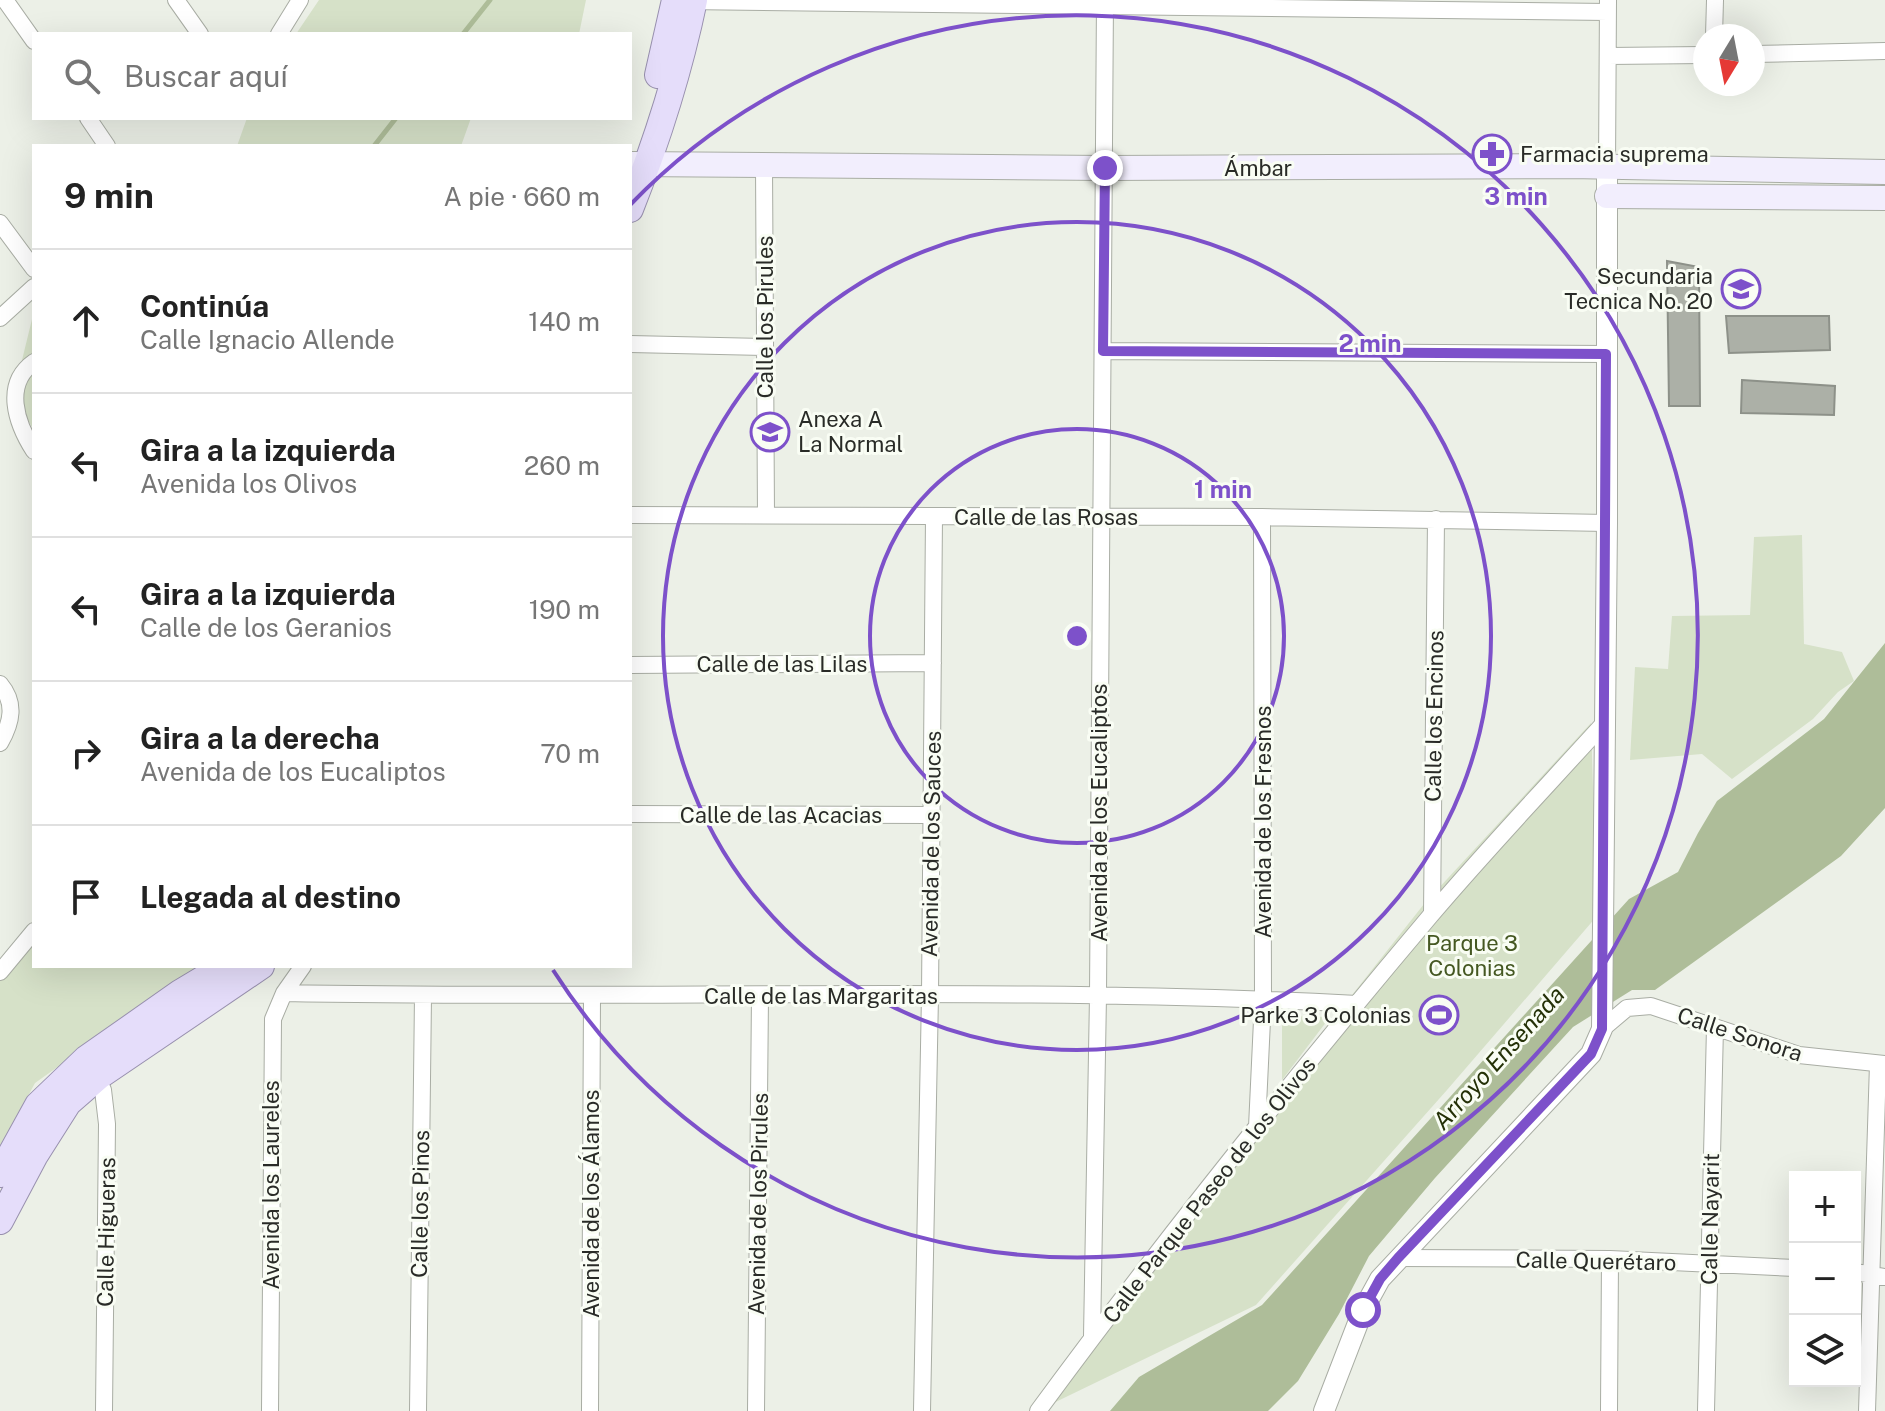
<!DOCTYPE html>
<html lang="es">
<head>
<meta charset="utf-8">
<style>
	body { margin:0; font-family:"Public Sans",sans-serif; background:#f2f2f2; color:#222 }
	.controls { position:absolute; right:24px; bottom:24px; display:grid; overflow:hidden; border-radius:0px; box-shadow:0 8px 32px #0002 }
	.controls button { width:72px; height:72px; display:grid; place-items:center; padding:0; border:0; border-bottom:2px solid #e0e0e0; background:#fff; color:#222; font:40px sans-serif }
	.compass { position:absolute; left:1693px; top:24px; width:72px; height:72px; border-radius:50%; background:#fff; box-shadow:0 8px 32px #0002; rotate:190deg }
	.stop { position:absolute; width:24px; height:24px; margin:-18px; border:6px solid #7d51ca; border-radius:50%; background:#fff }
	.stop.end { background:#7d51ca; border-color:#fff; box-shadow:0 2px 8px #0008 }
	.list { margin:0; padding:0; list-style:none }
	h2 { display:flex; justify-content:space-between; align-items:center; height:104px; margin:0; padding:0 32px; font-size:34px }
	h2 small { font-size:26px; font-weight:400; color:#767676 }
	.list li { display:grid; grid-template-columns:52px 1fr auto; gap:24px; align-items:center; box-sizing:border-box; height:144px; padding:0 32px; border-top:2px solid #e0e0e0 }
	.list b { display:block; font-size:30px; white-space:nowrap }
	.list p { margin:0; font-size:26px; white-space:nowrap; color:#767676 }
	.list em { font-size:26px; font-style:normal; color:#767676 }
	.icon { flex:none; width:44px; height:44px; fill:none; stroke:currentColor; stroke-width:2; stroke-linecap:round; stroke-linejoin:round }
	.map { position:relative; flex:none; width:1885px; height:1411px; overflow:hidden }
	.search { position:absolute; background:#fff; box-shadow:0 8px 32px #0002; left:32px; top:32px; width:600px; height:88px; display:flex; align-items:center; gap:20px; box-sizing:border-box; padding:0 28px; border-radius:0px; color:#767676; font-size:30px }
	.panel { position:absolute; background:#fff; box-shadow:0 8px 32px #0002; left:32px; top:144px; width:600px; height:824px; border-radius:0px }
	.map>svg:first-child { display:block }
	.green { fill:#d6e1c8 }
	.water { fill:#aebd99 }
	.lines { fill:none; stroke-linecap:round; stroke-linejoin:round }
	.stream { stroke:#aebd99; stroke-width:5 }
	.building { fill:#acb0a7; stroke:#8d9189; stroke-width:2 }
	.minor-casing { stroke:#a9ada4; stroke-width:18 }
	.tertiary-casing { stroke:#a9ada4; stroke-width:22 }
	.secondary-casing { stroke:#a9ada4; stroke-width:26 }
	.primary-casing { stroke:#9890ae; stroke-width:28 }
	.minor { stroke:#fff; stroke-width:16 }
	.tertiary { stroke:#fff; stroke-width:20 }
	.secondary { stroke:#f2eefd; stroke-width:24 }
	.primary { stroke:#e5ddfa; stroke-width:26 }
	.route { stroke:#7d51ca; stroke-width:10 }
	.ring { fill:none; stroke:#7d51ca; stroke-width:4 }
	.labels { text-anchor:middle; stroke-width:6; stroke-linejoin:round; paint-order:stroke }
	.poi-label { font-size:22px; fill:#292b27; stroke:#f9fdf4; text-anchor:start }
	.street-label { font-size:22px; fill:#292b27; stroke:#f9fdf4 }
	.park-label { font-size:22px; fill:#455822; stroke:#f9fdf4 }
	.water-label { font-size:24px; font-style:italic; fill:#243107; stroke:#f9fdf4 }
	.centre { fill:#7d51ca; stroke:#f9fdf4; stroke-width:4 }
	.ring-label { font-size:24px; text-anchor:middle; font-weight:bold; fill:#7d51ca; stroke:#f9fdf4; stroke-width:6; stroke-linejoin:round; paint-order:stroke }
</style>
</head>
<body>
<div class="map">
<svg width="1885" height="1411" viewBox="0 0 1885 1411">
	<rect width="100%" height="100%" fill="#ecf0e7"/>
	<path class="green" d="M319,0H586L579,34H296Z
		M247,118H471L461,146H237Z
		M34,311V430L13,397Z
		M1802,535L1804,644L1842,652L1854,681L1838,692L1813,719L1732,779L1702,754L1630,760L1635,667L1668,669L1672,616L1750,615L1754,537Z
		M1591,723L1597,916L1447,1090L1256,1305L1037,1411H1031L1087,1330L1424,904Z
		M34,931V966H200L35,1083L0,1148V972Z
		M1282,1016L1330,1017L1282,1080Z"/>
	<path class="water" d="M1885,643V808L1841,856L1655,990H1632L1573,1027L1435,1178L1369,1256L1339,1314L1298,1381L1268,1411H1110L1139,1377L1262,1305L1629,899L1678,872L1698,833L1717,801L1824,719Z"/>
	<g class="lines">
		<path class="stream" d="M463,34L490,0
			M374,146L396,118"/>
	</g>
	<path class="building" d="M1667,261L1699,267L1700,406H1669Z
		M1726,316H1829L1830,350L1729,353Z
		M1742,380L1835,386L1834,415L1741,413Z"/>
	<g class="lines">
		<g class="minor-casing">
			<path id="minor" d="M5,0L34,41
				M176,0L200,34
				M685,1L1608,12
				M279,34L300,0
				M1714,36L1715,0
				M1753,54L1885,51
				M1608,56L1705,55
				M88,118L107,146
				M764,166L766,515
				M1607,167L1608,0
				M0,223L34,269
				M0,318L34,287
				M630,344L765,347
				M1103,351L1606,354
				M34,362C3,384 16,423 34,451
				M630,515L1262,517L1607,523
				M630,665L933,663
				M0,684C16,703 12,722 0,743
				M630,814L931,815
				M1432,914L1436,519
				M0,972L34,931
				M284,993C642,1000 1000,985 1357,1004
				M1602,1029L1627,1008L1651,1006L1799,1055L1885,1064
				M95,1071L103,1090L107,1124L104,1411
				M1257,1127L1263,999L1262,517
				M1398,1258L1610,1259L1795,1268
				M1855,1272L1885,1277
				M1092,1337L1098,996L1105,0
				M270,1411L273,1019L284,993L303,966
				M418,1411L423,996
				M590,1411L592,997
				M756,1411L760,996
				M922,1411L930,995L934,516
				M1038,1411C1163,1241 1295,1076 1431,915C1487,849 1547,786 1606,721
				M1609,1411L1610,1259
				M1706,1411L1715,1027
				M1867,1411L1878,1064"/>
		</g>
		<g class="tertiary-casing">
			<path id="tertiary" d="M1324,1411L1363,1310L1380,1279L1591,1054L1602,1029L1607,523V167"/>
		</g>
		<g class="secondary-casing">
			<path id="secondary" d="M631,164L1105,168L1571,166L1885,172
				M1607,196L1885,198"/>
		</g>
		<g class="primary-casing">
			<path id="primary" d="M658,75L675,0
				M630,209C657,141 679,72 694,0
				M0,1174L38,1105L86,1059L180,993L225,966
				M0,1221L35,1155L68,1103L99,1076L261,966"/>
		</g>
		<use href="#minor" class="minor"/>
		<use href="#tertiary" class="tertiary"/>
		<use href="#secondary" class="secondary"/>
		<use href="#primary" class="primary"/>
	</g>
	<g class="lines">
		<path class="route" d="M1105,168L1103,351L1606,354L1602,1029L1591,1054L1398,1258L1380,1279L1363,1310"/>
	</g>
	<g class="ring">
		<circle cx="1077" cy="636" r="207"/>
		<circle cx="1077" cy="636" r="414"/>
		<path d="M630 205A621 621 0 1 1 553 970"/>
	</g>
	<defs>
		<g id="pharmacy-ring" transform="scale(2)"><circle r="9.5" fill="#f9fdf4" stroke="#7d51ca" stroke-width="1.5"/><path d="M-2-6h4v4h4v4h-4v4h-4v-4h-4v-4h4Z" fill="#7d51ca"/></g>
		<g id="school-ring" transform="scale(2)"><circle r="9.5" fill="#f9fdf4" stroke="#7d51ca" stroke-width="1.5"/><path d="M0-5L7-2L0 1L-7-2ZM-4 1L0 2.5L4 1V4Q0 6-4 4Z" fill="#7d51ca"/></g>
		<g id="stadium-ring" transform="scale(2)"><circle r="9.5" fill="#f9fdf4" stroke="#7d51ca" stroke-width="1.5"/><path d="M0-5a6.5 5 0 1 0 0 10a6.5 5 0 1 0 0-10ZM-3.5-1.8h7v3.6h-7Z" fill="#7d51ca"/></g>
	</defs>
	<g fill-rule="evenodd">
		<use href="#pharmacy-ring" x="1492" y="154"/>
		<use href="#school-ring" x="1741" y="289"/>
		<use href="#school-ring" x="770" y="432"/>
		<use href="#stadium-ring" x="1439" y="1015"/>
	</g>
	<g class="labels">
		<g class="poi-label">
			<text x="1520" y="162">Farmacia suprema</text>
			<text x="1713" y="284" text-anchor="end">Secundaria<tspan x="1713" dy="25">Tecnica No. 20</tspan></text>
			<text x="798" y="427">Anexa A<tspan x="798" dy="25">La Normal</tspan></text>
			<text x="1411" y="1023" text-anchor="end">Parke 3 Colonias</text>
		</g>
		<g class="street-label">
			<text x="1258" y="176">Ámbar</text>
			<text transform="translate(765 317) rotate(-90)" y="8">Calle los Pirules</text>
			<text x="1046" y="525">Calle de las Rosas</text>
			<text x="782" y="672">Calle de las Lilas</text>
			<text transform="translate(1434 716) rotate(-89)" y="8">Calle los Encinos</text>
			<text transform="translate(1099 813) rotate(-90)" y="8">Avenida de los Eucaliptos</text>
			<text x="781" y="823">Calle de las Acacias</text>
			<text transform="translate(1263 822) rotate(-90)" y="8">Avenida de los Fresnos</text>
			<text transform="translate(931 844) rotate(-89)" y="8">Avenida de los Sauces</text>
			<text x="821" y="1004">Calle de las Margaritas</text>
			<text transform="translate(1740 1034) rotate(18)" y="8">Calle Sonora</text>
			<text transform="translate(271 1185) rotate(-90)" y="8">Avenida los Laureles</text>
			<text transform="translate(1209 1190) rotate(-52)" y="8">Calle Parque Paseo de los Olivos</text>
			<text transform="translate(420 1204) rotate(-89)" y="8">Calle los Pinos</text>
			<text transform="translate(591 1204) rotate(-90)" y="8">Avenida de los Álamos</text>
			<text transform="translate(758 1204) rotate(-89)" y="8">Avenida de los Pirules</text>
			<text transform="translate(1710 1219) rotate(-89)" y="8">Calle Nayarit</text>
			<text transform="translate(106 1232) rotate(-89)" y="8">Calle Higueras</text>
			<text transform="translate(1596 1261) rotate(1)" y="8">Calle Querétaro</text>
		</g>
		<g class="park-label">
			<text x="1472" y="951">Parque 3<tspan x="1472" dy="25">Colonias</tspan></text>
		</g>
		<g class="water-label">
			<text transform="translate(1499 1058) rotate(-48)" y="8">Arroyo Ensenada</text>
		</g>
	</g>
	<circle cx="1077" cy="636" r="12" class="centre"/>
	<g class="ring-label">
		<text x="1516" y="205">3 min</text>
		<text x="1370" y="352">2 min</text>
		<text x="1223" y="498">1 min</text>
	</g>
</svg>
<div class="controls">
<button>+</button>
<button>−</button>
<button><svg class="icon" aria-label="layers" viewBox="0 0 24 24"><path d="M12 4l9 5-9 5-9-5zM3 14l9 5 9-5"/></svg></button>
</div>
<svg class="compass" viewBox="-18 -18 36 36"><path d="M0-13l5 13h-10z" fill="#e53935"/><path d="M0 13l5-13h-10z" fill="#767676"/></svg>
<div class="stop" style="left:1363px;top:1310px"></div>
<div class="stop end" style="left:1105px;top:168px"></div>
<div class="search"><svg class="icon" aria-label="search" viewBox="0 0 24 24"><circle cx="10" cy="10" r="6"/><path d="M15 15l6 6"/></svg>Buscar aquí</div>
<section class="panel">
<h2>9 min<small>A pie · 660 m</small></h2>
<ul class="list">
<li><svg class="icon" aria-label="ahead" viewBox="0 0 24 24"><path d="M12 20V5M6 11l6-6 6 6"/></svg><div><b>Continúa</b><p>Calle Ignacio Allende</p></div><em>140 m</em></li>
<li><svg class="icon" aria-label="left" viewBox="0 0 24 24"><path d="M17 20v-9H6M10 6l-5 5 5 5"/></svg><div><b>Gira a la izquierda</b><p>Avenida los Olivos</p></div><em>260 m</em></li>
<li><svg class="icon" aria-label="left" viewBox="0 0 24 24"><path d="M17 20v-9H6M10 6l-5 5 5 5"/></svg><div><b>Gira a la izquierda</b><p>Calle de los Geranios</p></div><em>190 m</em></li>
<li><svg class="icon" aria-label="right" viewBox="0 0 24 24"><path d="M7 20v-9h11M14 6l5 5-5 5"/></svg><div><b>Gira a la derecha</b><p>Avenida de los Eucaliptos</p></div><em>70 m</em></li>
<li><svg class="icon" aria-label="arrive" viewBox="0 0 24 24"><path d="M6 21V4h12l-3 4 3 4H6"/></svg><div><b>Llegada al destino</b></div></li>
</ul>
</section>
</div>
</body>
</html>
